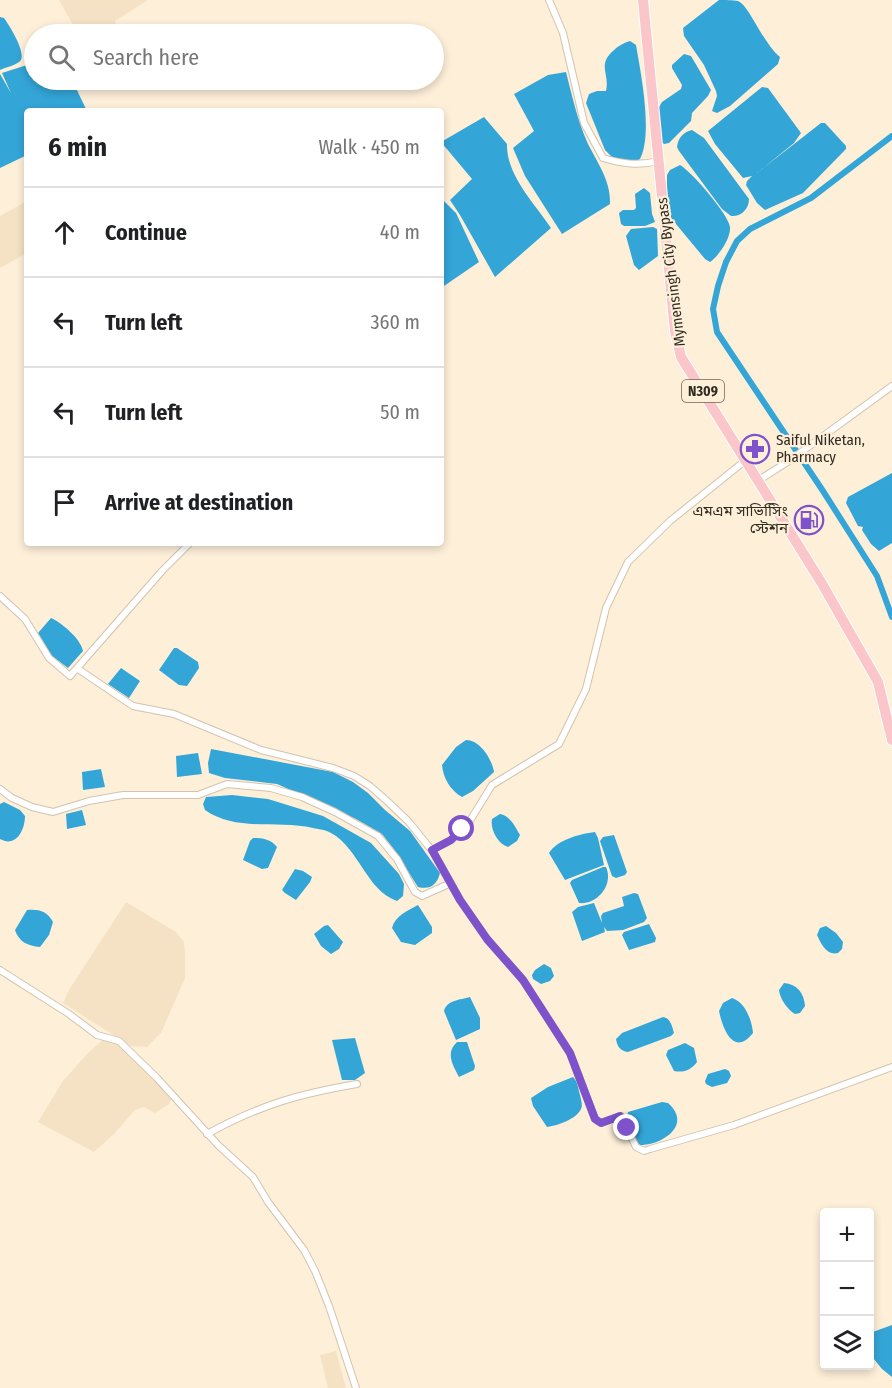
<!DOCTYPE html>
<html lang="en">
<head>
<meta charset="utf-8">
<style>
	body { margin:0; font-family:"Fira Sans Condensed","Noto Sans Bengali",sans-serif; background:#f2f2f2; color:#202124 }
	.controls { position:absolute; right:18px; bottom:18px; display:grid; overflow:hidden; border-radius:6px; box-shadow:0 3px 9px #0003 }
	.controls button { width:54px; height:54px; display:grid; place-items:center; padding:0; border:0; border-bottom:2px solid #e0e0e0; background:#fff; color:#202124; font:30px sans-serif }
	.stop { position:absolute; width:18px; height:18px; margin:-14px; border:4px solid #7e52cb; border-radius:50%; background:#fff }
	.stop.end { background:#7e52cb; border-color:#fff; box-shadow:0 2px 6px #0008 }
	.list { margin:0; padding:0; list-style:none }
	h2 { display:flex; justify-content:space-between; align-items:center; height:78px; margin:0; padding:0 24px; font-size:26px }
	h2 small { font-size:20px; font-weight:400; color:#757577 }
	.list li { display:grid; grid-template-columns:39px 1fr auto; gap:18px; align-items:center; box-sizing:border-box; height:90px; padding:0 24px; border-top:2px solid #e0e0e0 }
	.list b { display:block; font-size:22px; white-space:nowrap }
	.list em { font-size:20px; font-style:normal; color:#757577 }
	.icon { flex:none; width:33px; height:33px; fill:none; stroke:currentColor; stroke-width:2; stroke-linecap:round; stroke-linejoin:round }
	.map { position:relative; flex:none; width:892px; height:1388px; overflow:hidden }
	.search { position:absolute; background:#fff; box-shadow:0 3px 9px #0003; left:24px; top:24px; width:420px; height:66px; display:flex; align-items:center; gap:15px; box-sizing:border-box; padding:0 21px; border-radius:33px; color:#757577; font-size:22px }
	.panel { position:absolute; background:#fff; box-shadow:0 3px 9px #0003; left:24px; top:108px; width:420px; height:438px; border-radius:6px }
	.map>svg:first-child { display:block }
	.built { fill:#f5e2c5 }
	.water { fill:#33a5d7 }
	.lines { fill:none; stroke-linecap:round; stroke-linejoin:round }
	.canal { stroke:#33a5d7; stroke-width:6 }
	.street-casing { stroke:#d2c3ae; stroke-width:8 }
	.highway-casing { stroke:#fff; stroke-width:12 }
	.street { stroke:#fff; stroke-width:6 }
	.highway { stroke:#fbc6c9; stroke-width:10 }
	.route { stroke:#7e52cb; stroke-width:8 }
	.labels { text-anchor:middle; stroke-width:4.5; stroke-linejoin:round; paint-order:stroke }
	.shield { fill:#feefd9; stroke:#6e665a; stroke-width:1.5 }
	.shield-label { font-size:14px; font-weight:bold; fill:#312c23 }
	.street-label { font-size:15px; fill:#312c23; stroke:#feefd9 }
	.poi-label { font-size:15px; fill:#312c23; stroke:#feefd9; text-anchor:start }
</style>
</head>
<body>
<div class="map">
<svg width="892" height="1388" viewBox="0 0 892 1388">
	<rect width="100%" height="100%" fill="#feefd9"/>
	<path class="built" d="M59,0H148L115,21L118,34H78Z
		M27,201V253L0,268V216Z
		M126,902L176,932L184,942L185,953V978L161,1033L147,1047L131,1046L63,1003L69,990Z
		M105,1038L118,1042L137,1059L171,1099L169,1104L155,1113L144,1107L135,1110L115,1133L94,1152L38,1122L63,1081L88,1053Z
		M336,1351L346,1388H328L320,1355Z"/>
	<path class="water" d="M719,0C725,0 733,0 738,1C749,5 764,45 780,57L778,64L730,106L717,113L712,111L717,96L716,91L704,65L684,36L683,28Z
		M0,17L4,18C9,25 29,56 19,62C14,66 6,67 0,70Z
		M630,41L636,45C641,74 653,134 640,159L634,162L619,160L612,157L605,150L586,103L589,94L597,91H606C610,74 597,65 613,51C618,46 623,43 630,41Z
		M684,54L691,56L711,90L708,96L692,113L691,121L669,143L664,144L661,141L658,109L662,102L681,89L682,85L672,68V65Z
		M27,65L34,66V80H72L87,111H27V155L0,168V74L11,93L2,73Z
		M566,72C572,96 578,122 588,144C598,164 611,181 610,204L562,234L525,176L513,148L534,131L514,94L548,75Z
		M762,87L768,88L801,133L794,143L757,173L821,123H825L846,146V149L803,193L765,210L757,203L746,185L747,181L752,176L743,178L715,144L708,131Z
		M484,117L507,144C506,175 535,204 551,228L495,277L460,215L450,200L472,179L441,142Z
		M692,130L704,138L749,199C749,209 741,217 731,216L722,209L679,151L677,147C678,138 683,132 692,130Z
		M680,165C691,171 729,215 730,227C731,238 719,256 710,262L705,259L671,218L667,200V175L670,170Z
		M644,188L650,193L652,214L655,222L645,226H624L621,224L619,213L623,210H634L636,208L635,194Z
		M444,201L456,213L479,262L441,288V204Z
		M653,227L657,229L658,256L639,270L634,265L626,236L631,229Z
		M892,473V543L879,551L871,544L862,530L863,527L858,526L846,503L848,497Z
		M51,618C62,623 81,639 83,651L68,668L52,656L38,633Z
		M174,648H177L198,662L199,668L187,686L179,685L159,670Z
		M121,668L140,681L129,698L108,684Z
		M466,740C480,740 492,759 494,772L473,791L462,797C451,791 443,778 442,765L456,747Z
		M211,749L333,772L353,782L368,793L385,810L410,831L440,873C437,885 430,890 418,887L393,848L382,834L356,819L277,784L225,778L209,773L208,763Z
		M198,753L202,774L177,777L176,756Z
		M101,769L105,787L83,790L82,772Z
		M232,795L268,799L323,816L371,843L399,874L404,884L403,896L397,901C366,890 359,848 331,833C326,830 318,829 313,828C278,820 236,832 205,810L203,804L206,797Z
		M4,802L20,810L25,816C25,830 16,848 0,839V804Z
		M82,810L86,825L67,829L66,814Z
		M500,814C510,816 515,826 520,835L517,841L508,847C498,844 490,830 492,819Z
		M595,832L598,838L604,865L565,880L549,853C557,840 579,834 595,832Z
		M614,835L627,872L625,875L616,878L612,876L600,841L603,837Z
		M253,838C262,838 271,839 277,847L268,868L262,869L243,860L250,841Z
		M603,867H606C614,885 597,905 579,903L570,883L572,880Z
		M295,869L303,871L312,877L310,882L296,900L285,893L282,890Z
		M634,893L638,894L647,918L644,922L623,930L607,931L604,927L605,932L582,941L572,912L578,907L594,903L602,923L601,916L603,913L624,906L622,897Z
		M418,905L432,927V933L415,945L401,942L392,928C395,916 407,911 418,905Z
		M27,910C39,909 47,911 53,922L49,935L40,947C28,946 19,942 15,930Z
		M649,924L656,938L655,942L629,950L622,935L624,932Z
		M328,925L343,942L339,949L331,954L321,946L314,934L324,926Z
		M826,926L836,933L843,942L842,949L838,953C827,956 821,944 817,935L820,928Z
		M544,964L551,968L554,976L550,981L541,984L533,979L532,975L535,970Z
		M784,983C797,984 804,993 805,1006L800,1013L795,1014C787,1009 780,999 779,990Z
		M470,997L480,1018V1029L456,1040L444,1011C447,1000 460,1000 470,997Z
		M732,998C745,1002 752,1020 753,1033C734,1057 723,1030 719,1011L723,1003Z
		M663,1017C671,1018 672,1027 674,1033L671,1036L628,1052C620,1051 617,1046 616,1039L622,1033Z
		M355,1038L365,1073L355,1080H342L332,1040Z
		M457,1042H467L475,1066L474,1070L459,1077C453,1065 445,1053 457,1042Z
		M685,1043L694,1048L697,1062C691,1070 684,1073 674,1071L666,1055L668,1050Z
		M725,1069L729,1071L731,1076L727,1083L712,1087L706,1084L705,1081L708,1074Z
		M573,1077C578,1082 578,1088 580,1095C581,1100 583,1105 581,1109C577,1119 556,1126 547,1127L533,1106L531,1098L548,1087Z
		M662,1102L668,1103C693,1125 662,1145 640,1145C631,1139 624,1123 628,1112Z
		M892,1325V1377L882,1369L870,1354V1333Z"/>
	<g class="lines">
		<path class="canal" d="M892,136L811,198L750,229L737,241L726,262L718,286L713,309L717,332L823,491L877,576L892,617"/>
		<g class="street-casing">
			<path id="street" d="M549,0L563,33L584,123L603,158C623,164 639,166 658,161
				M759,480L789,461L892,386
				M0,596L25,619L49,658L70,676L162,571L190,543
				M78,669L133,706L174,714L261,750L333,768L354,776L370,786L387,801L408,821L434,853L460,900L487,939L523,980L570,1053L595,1119L601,1123L621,1116L636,1147L644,1151L650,1149L734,1125L892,1067
				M0,789L12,798L32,807L53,812L89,801L123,795H198L227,784L271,788L302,797L335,812L378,836L397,859L415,892L422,896L451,883
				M432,850L451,840L462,829L471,819L492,785L559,744L586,689L606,608L628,562L670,521L746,460
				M0,970L69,1014L97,1035L119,1041L157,1078L218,1145L253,1177L268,1202L304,1250L315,1271L329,1306L356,1388
				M207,1134C260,1105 298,1094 357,1084"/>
		</g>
		<g class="highway-casing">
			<path id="highway" d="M643,0L675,331L681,357L821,582L878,682L892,740"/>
		</g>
		<use href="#street" class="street"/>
		<use href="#highway" class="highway"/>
	</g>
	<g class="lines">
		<path class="route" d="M462,829L451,840L432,850L460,900L487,939L523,980L570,1053L595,1119L601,1123L620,1116L623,1119L627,1128"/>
	</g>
	<defs>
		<g id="pharmacy-ring" transform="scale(1.5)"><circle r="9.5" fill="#feefd9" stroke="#7e52cb" stroke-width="1.5"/><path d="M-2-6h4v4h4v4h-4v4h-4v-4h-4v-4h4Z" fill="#7e52cb"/></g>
		<g id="fuel-ring" transform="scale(1.5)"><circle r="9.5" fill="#feefd9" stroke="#7e52cb" stroke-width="1.5"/><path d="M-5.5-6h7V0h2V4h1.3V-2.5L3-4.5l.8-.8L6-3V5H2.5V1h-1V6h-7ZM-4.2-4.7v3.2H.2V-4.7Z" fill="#7e52cb"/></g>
	</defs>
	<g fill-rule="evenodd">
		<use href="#pharmacy-ring" x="755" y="449"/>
		<use href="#fuel-ring" x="809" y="520"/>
	</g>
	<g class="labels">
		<rect class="shield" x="682" y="380" width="42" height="22" rx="4.5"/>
		<g class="shield-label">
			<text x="703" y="396">N309</text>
		</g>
		<g class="street-label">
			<text transform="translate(671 272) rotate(-97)" y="5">Mymensingh City Bypass</text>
		</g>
		<g class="poi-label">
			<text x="776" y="445">Saiful Niketan,<tspan x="776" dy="17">Pharmacy</tspan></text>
			<text x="788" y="516" text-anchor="end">এমএম সাভ‌িসি‌িং<tspan x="788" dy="17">স্ট‌েশন</tspan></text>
		</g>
	</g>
</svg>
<div class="controls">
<button>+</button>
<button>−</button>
<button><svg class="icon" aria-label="layers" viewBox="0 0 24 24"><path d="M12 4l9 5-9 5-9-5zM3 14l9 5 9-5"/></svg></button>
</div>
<div class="stop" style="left:462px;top:829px"></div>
<div class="stop end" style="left:627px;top:1128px"></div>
<div class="search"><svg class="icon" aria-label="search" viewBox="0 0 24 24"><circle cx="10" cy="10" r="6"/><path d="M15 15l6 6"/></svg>Search here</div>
<section class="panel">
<h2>6 min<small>Walk · 450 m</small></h2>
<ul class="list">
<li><svg class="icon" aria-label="ahead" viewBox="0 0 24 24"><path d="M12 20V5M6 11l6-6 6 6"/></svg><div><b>Continue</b></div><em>40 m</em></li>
<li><svg class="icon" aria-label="left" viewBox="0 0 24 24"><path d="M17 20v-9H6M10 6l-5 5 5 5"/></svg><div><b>Turn left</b></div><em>360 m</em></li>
<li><svg class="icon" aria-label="left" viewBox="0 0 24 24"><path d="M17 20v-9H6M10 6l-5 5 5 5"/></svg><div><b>Turn left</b></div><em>50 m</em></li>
<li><svg class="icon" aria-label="arrive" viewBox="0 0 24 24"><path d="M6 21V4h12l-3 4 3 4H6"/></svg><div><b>Arrive at destination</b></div></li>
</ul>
</section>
</div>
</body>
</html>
